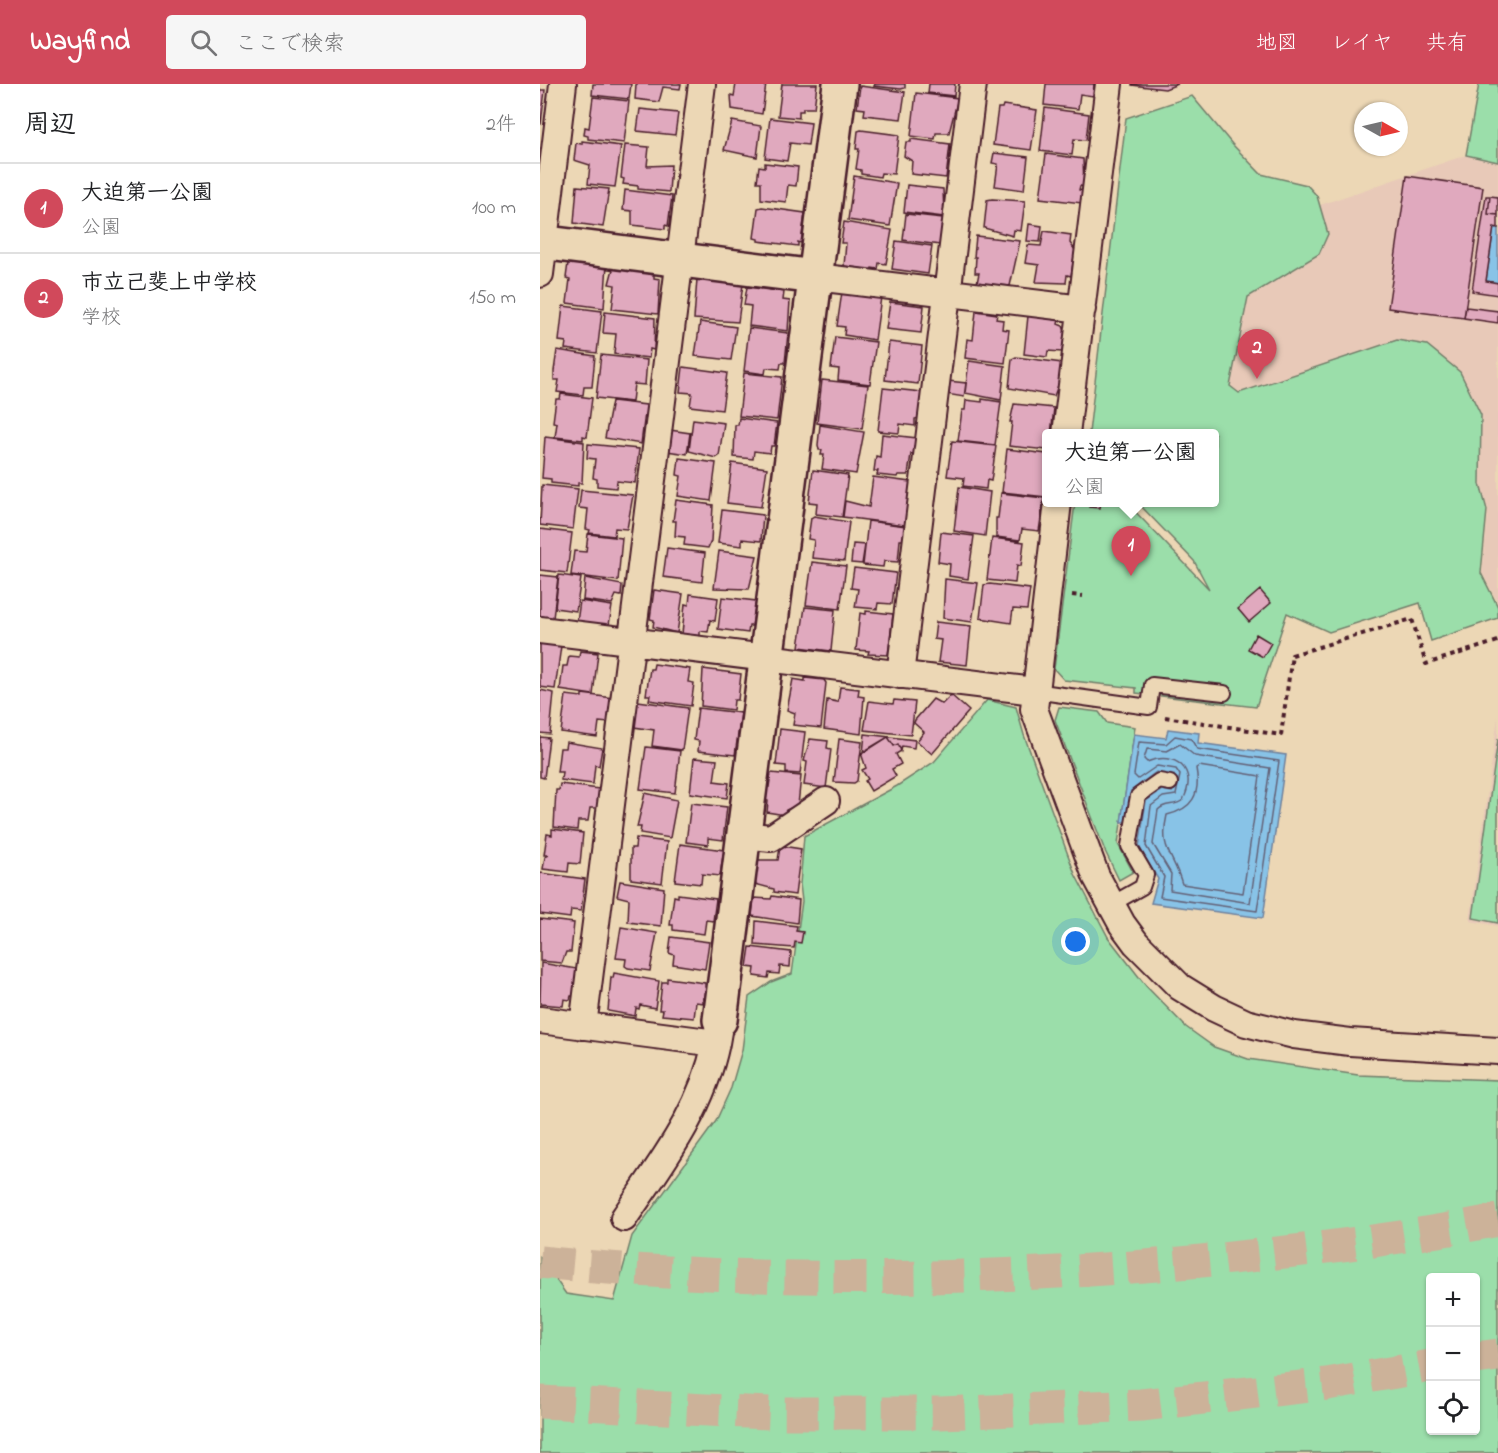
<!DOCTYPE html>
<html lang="ja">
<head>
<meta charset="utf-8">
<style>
	body { margin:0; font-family:"Indie Flower","Klee One",sans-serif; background:#f6f6f6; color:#202124 }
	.controls { position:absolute; right:18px; bottom:18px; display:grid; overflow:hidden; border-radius:6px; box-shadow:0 2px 4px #0004 }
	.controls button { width:54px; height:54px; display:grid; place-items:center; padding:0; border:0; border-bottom:2px solid #e0e0e0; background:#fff; color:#202124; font:30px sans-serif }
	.compass { position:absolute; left:814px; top:18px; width:54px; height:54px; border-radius:50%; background:#fff; box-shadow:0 2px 4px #0004; rotate:98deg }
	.you { position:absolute; left:536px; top:858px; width:21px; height:21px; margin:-15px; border:4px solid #fff; border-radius:50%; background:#1a73e8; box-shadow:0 0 0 9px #1a73e833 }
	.badge { display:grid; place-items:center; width:39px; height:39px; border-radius:50%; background:#d1495b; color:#fff; font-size:20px; font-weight:700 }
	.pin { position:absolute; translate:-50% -50px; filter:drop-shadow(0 2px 3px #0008) }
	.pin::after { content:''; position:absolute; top:32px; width:21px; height:18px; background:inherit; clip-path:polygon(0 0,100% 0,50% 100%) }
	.popup { position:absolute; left:502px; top:345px; width:177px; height:78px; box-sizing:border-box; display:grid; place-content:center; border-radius:6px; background:#fff; filter:drop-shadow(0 2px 4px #0005); font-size:20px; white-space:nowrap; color:#757577 }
	.popup b { font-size:22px; color:#202124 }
	.popup::after { content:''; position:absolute; left:50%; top:100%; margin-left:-12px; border:12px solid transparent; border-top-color:#fff }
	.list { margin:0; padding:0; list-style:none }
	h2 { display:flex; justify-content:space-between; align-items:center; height:78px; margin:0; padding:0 24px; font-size:26px }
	h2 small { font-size:20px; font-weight:400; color:#757577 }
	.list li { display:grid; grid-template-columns:39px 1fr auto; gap:18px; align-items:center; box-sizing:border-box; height:90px; padding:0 24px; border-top:2px solid #e0e0e0 }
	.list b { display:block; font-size:22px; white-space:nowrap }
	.list p { margin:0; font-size:20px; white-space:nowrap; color:#757577 }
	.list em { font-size:20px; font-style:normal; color:#757577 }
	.icon { flex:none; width:33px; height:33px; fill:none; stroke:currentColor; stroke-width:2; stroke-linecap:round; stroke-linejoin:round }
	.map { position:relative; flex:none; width:958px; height:1369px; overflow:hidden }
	header { display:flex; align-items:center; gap:36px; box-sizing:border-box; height:84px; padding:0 30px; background:#d1495b; color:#fff }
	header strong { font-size:28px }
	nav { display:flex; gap:33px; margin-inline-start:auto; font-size:21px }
	.search { width:420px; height:54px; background:#f6f6f6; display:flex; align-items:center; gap:15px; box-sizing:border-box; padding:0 21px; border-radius:6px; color:#757577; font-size:22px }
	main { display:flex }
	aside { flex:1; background:#fff }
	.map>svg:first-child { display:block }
	.built { fill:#e8c9b8 }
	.green { fill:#9bdeaa; stroke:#727e6a; stroke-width:1.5; fill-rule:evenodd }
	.water { fill:#88c3e7; stroke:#6f819c; stroke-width:1.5 }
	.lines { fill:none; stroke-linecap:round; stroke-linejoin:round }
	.shore { stroke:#636176; stroke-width:1.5 }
	.building { fill:#e0a9be; stroke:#4a1f2b; stroke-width:1.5 }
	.motorway-tunnel { stroke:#ccb299; stroke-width:33; stroke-dasharray:33 16; stroke-linecap:butt }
	.service-casing { stroke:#4a1f2b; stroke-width:18 }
	.minor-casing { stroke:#4a1f2b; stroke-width:30 }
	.tertiary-casing { stroke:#4a1f2b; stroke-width:38 }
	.path { stroke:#4a1f2b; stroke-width:4; stroke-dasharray:4.5 4.5; stroke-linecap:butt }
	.service { stroke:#ecd7b5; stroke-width:14 }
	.minor { stroke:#ecd7b5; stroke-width:26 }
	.tertiary { stroke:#ecd7b5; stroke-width:33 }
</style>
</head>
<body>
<header>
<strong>Wayfind</strong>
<div class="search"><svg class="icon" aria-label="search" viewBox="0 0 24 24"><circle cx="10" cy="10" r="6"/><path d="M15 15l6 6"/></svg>ここで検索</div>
<nav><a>地図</a><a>レイヤ</a><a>共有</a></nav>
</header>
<main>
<aside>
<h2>周辺<small>2件</small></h2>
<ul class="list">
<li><span class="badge">1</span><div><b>大迫第一公園</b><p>公園</p></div><em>100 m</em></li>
<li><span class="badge">2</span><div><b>市立己斐上中学校</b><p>学校</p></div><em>150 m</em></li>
</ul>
</aside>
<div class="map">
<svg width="958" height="1369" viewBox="0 0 958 1369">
	<rect width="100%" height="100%" fill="#ecd7b5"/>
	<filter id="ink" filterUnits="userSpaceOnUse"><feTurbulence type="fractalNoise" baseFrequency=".0167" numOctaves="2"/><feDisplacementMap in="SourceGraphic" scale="12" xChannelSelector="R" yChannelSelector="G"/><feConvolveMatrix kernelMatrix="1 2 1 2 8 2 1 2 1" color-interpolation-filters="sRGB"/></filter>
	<g filter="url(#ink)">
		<path class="built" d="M926,71L958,78V519L942,489L948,426L940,400L941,331L920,288L887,261L857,256L699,310L690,302L708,213L779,170L788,150L780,121Z
			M958,633V842L930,837Z"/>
		<path class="green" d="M939,0H958V78L926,71Z
			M652,12L692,60L721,90L767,101L777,112L788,150L779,170L708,213L690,302L699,309L857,256L887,261L920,288L941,331L940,400L947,426L941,489L958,523V534L891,557L880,519L789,548L747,529L716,623L596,609V604L524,596L514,585L535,419H587L669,505L654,477L598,419L675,418V350L549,349L586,34Z
			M447,616L476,623L484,651L535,790L568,853L606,902L646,943L674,963L708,975L818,991L958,996V1369H0V1173L26,1210L74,1217L92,1152L176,1037L191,1004L202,966L209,913L231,898L252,890L262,817L260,800L264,752L357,702L394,678ZM890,1194H936V1346H890Z
			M519,623L559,628L567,639L595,643L578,760L593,788L579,796L565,767L515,636Z
			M958,655V839L933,834Z"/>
		<path class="water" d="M954,143L958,144V199L946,197Z
			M628,645L659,649L658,659L746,671L723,834L611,819L618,795L599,763L606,717L622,706L632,708L634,691L616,688L591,707L587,738H581L594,650L626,654Z"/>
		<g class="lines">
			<path class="shore" d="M635,652L651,655L657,665L739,677L717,827L620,813L624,793L606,762L611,722L623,713L636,711L640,691L636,685L617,682L598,695L594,691L599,658L626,660Z
				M640,660L655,672L730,684L710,819L630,806L631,790L613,760L618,726C625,718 635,723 643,716C659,686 635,666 607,678L604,675L607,665L627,667Z
				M659,682L720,692L703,809L642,800C633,769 619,766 627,731C652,725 661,711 656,684Z"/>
		</g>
		<path class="building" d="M53,0H91L89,15L52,11Z
			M96,0H141L140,5L123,3L119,18L95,15Z
			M196,0H226L222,30L192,25L191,11L194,12Z
			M242,0H277L274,24H263V27H259V34L238,32Z
			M335,0H365V4L361,5L334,2Z
			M389,0H415L414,12L388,9Z
			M506,0H554L553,12L540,10L538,25L504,21Z
			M638,0L625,5L592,1V0Z
			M320,2L365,8L361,35L324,31L325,25L317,24Z
			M0,6H5L1,40H0Z
			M376,9L418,14L409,49H396L395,55L371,52Z
			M53,13L89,17L84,59L48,55V52L44,51L45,43L49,44Z
			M463,21L497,26L491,66L453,61L458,24H462Z
			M505,24L549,30L546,56L534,55L532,71L500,67Z
			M100,25L138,29L135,51L97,47Z
			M230,34L271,39L268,61L250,59L247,77L225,74Z
			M192,37L221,42L217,73L184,66Z
			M321,46L359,51L354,90L341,89L340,93L321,90V86L316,85L319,65H316L318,47Z
			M371,55L410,60L406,94L371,90L372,77L364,72L366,58H371Z
			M42,57L81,62L75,103L48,100L50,81L34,76L36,59L42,60Z
			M85,61L109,63L107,82L131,81L129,108L98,105V102L83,100L84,95L81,94Z
			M454,69L488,73L484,106L455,102L458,80L452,79Z
			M506,70L543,75L544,103L540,102L539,106L544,107L542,119L500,114Z
			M225,79L258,83L256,102L248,101L246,118L221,115V98H217L219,82L225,83Z
			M314,92L357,99L350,142L308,136Z
			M867,92L943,103L924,234L848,224Z
			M367,101L403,105L404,133L364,128Z
			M37,102L69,105L63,143L34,139Z
			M85,106L132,112L128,142L125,141V145L92,141V127L83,126Z
			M946,112H950L948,130L958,131V144L954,143L946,197L958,199V211L932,207Z
			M950,112L958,113V131L948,130Z
			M452,115L485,117L481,147L474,146L473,152L444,144L447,116Z
			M222,123L265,129L261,159L258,158V162L218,157V155L214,154L218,124Z
			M366,130L403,134L400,161L363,156Z
			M304,138L352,146L346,180L339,179L338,185L332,184L331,186L304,182L306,159H301Z
			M489,140L502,142L500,158L487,157Z
			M504,147L531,151L530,159L535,166L531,192L527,191L526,199L496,198L499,181L485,179L488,161L501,162Z
			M436,152L480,157L470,202L437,199L439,189H435L436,173H434Z
			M356,157L392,162L388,190L352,185Z
			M31,175L67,180L64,224L27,219L30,195L26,194L28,179H31Z
			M74,181L109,187V190L114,191V194L120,195L118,230L72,225L75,201L69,200Z
			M157,195L203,200L198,238L154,235Z
			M207,203L244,208L243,216L250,217L248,247L209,242L211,222L204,221Z
			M302,208L341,213L335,256L304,251L305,243L297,242Z
			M350,218L384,222L381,249L346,245Z
			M23,222L62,227L57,269L25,265L26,258L19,257Z
			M926,223L958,227V239L924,234Z
			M436,227L457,230L456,235L463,236L462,245L469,246L465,279L425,274L427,255L433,256Z
			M65,228L115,234L114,266L110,265L109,274L74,270L76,250L63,249Z
			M488,232L519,236L518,240L523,242L525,247L522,268L508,267L507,273L484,270Z
			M160,238L196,243L191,276L155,272Z
			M209,244L248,249L245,279H241L240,285L226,284L225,290L204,287Z
			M295,253L336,258L330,300L298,296L299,285L291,284Z
			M349,258L382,262L378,300L345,296Z
			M17,266L55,272L52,303H44L43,311L17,308L19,296H14V287Z
			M61,271L107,276L105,301L94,300L92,318L56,314Z
			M476,273L522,279L520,296L514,312L469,304L472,275Z
			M429,277L465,282L461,316L425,309Z
			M143,283L187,289L182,326L150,322L152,309L140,308Z
			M204,289L242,293L237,336L199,332Z
			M282,296L328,301L322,345L277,339Z
			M408,297L426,299L424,313L406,310Z
			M343,304L382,308L379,334L375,335V342L360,340L359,349L338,347Z
			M21,310L52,314L47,353L43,352V356L15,353L17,339L13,338L16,315H20Z
			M442,315L461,318L455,361L418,357L422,326H425L426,316L442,318Z
			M72,317L106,321L101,360L65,354Z
			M474,320L514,324L511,350H507V366L469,362L472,338H470Z
			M199,334L237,339L234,362H231L230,369L214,367L213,375L194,373L195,341H198Z
			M153,335L184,339L179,372L176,374L149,367Z
			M280,341L324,348L316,390L282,385L284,371H281L282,366H279L278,361Z
			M130,346L150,349L147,370L127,367Z
			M342,350L377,354L375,371L371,370L368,391H358L357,393L337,391L338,387H334L336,372L340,373Z
			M5,353L44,358L42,399H38V402L11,399V395L2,394Z
			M412,357L456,362L451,397L447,396L446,405L423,402L424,394L407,392Z
			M48,360L99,365L95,399L77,397L76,404L57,402V395L53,394L55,375L47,374Z
			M467,365L507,370L506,413L462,408Z
			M139,374L176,379L171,417L138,412L141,392L137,391Z
			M192,379L227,384L221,423L187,419Z
			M273,386L308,391L302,433L276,430L277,419L269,418Z
			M333,393L370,398L365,441L303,433L305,417L329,423Z
			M2,401L38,405L33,445L0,441Z
			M419,403L450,408L445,452L414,447Z
			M41,406L93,411L87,445L75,444L74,452L49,449L50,446L46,445L48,425L39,424Z
			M461,409L504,414L499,447L482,445L480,456L456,453V434H458Z
			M136,416L173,421L171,457L168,464L144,461L145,453L135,452L136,437H133Z
			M550,418H561L560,424L549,423Z
			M182,426L223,431L221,457L202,455V462L178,459Z
			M274,432L309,438L304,477L272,474L274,456L268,455L271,434Z
			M328,437L366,442L364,456H360L358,478L344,477L343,483L323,481Z
			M0,445L32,449L27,489L0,486Z
			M401,448L434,452L428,495L409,492L410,480L398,478Z
			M48,450L82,454L78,497L31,491L34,467L46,468Z
			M452,454L484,458L481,482L477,481L475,499L447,496Z
			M313,460L325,461L322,480L311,479Z
			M127,464L165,469L162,498L123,493Z
			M179,467L217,472L209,505L174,504Z
			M272,478L306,482L300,525L266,521Z
			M314,484L356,489L352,520L338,519L337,525L315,523L318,505L311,504Z
			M0,491L18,493L13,534L0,532Z
			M19,491L41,494L36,527L15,524Z
			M45,494L82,501L81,512L76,511L72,520L43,516Z
			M405,495L438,499L432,538L403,534Z
			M450,500L490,505L487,526L473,525L471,539L440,534L444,501Z
			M114,506L143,510L137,549L113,543L114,536L110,535Z
			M720,506L731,519L709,538L698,525Z
			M150,510L178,514L175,537L170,536L168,548L160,547V552L142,550L145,520L149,521Z
			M182,513L216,517L212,542H209L208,549L178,545Z
			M40,517L72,522L69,541L37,538Z
			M265,523L295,526L291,567L259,563Z
			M326,527L353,530L348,571L328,570L329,567L316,566L320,529L326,530Z
			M396,538L431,542L427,581L398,578L401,556L394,555Z
			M716,550L731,559L723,573L708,565Z
			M0,559L21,562L15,605L0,603Z
			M40,567L58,569L53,611L20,606L23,582H27L29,572L39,573Z
			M114,580L150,585L148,598L154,599L151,622L109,616L110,611H106L110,585H113Z
			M163,585L201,590L198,616H194L193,626L161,622Z
			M265,594L284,596L286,599L281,644L253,641L255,629L247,626L253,595L265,597Z
			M300,603L319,605L318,612L324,613L321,650L284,645L287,616L298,618Z
			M0,606L14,609L10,650L0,649Z
			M42,610L73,614L69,639L59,638L57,653L21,648L26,611L42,613Z
			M411,611L429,627L392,670L377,657L384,648L374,639L375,636L393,615L402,620Z
			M354,616L375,618L371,651L324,646L329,617L353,620Z
			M98,617L148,624L142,666L112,662L114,646L94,643Z
			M158,624L201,629L195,671L158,667L159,657L154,656Z
			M240,645L265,648L260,690L246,689V682L236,681Z
			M325,650L375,656L374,664L362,662L361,667L358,660L354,662L348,653L323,669Z
			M0,653L9,654L4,694L0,693Z
			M348,653L354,662L358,660L361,667L356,670L361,680L352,685L356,692L331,707L325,697L328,695L322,686L326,684L321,669Z
			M270,655L288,657L287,664L291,665L286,704L264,701L267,678L264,677Z
			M299,655L322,658L317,697L314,699L294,698Z
			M26,658L62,664L59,682L55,681L53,700L21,696L22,688H17L20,664H25Z
			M106,663L140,667L135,709L100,705Z
			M154,674L177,676L174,697L189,699L187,714L150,709Z
			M231,689L261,692L258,721L246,726L245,731L227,728L228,717L224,716L225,702L229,703Z
			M20,700L59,705L61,708L59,724H50L48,737H38L37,746L14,743L16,706H19Z
			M105,709L137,716L130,754L100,749L101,743H97Z
			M151,719L187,723L183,756L168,754V761L146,758Z
			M12,745L43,749L40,780L29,779L28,788L3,785L5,773L9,771H4L7,750L12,751Z
			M96,754L127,758L122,799L91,795V764H95Z
			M140,760L184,766L180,792L162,790L161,800L135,797Z
			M242,762L261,765L255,811L234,808V805L215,800L218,776H238L240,763Z
			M0,789L45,795L41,827L31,826L30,834L0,830Z
			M80,797L124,804L121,842L88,838L89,815L77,812Z
			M138,810L176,815L173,837L166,836L164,850L133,846V841H130L134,812L138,813Z
			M232,812L259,816L257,839L212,832L214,814L231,815Z
			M0,835L34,839L31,868H26L22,879L0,877Z
			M216,837L257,842L256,847L263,848L261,859L255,858L254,864L215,861Z
			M81,843L117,849L110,887L88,884L85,882L86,875L76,874Z
			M131,853L169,858L165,885L133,880L134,871L129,869Z
			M210,863L251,868L250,883L240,882L239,890L229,889L228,894L214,892L215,884L207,883Z
			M1,879L37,885L34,912H31L30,916L24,915L23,922L0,920Z
			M74,889L119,897L115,924L100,921L99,925L96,924L95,932L68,927L71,893L73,894Z
			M127,894L165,899V903H168L167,914H163V919L156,918L154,934L122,931L123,926H119L122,898H127Z"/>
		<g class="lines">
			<path class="motorway-tunnel" d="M0,1178C233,1201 467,1198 700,1173C786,1164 873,1153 958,1136
				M936,1274L958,1271
				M0,1318L229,1329H401L601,1321L787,1300L890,1282"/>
			<g class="service-casing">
				<path id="service" d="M494,607L609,623L612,601L684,609
					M570,821L602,803L606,791L589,762L598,712L619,697L630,699"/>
			</g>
			<g class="minor-casing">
				<path id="minor" d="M0,190L23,0
					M276,193L542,225
					M526,350L569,0
					M518,418L494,625L556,792L582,840L596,859L640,903L674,924L706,939L754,951L810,958L958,967
					M0,546L494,607
					M360,591L433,0
					M204,751L231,754L286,717
					M0,936L176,959L180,936
					M43,942L162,0
					M84,1134C122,1078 162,1027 176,959"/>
			</g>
			<g class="tertiary-casing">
				<path id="tertiary" d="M0,158L276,193
					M180,936L300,0"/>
			</g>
			<path class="path" d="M532,511L543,512
				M625,633L741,651L752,571L872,535L886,580L958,557"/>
			<use href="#service" class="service"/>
			<use href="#minor" class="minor"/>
			<use href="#tertiary" class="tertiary"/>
		</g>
	</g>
</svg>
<div class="controls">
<button>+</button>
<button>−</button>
<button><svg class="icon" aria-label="locate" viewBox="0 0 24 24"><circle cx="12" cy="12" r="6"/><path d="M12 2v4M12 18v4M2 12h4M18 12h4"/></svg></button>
</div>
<svg class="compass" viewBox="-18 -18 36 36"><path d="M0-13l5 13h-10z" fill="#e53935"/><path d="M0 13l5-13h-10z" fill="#757577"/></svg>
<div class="you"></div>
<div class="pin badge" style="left:591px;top:492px">1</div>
<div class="popup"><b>大迫第一公園</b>公園</div>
<div class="pin badge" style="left:717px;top:295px">2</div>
</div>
</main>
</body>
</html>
